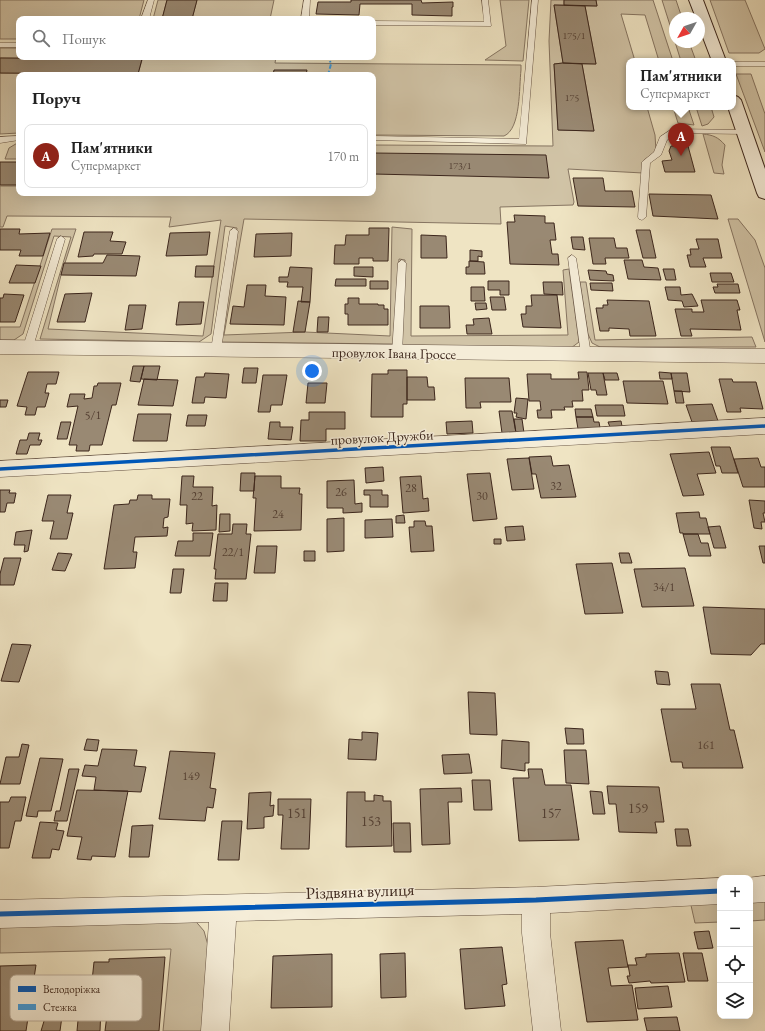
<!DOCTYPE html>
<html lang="uk">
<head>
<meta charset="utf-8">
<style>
	body { margin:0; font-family:"EB Garamond",serif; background:#f6f6f6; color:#222 }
	.controls { position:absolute; right:12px; bottom:12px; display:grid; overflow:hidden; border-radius:8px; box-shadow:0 4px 16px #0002 }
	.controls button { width:36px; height:36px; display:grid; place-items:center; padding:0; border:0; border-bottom:1px solid #e0e0e0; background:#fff; color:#222; font:20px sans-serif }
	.compass { position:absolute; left:669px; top:12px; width:36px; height:36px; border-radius:50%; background:#fff; box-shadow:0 4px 16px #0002; rotate:230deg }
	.you { position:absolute; left:312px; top:371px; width:14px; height:14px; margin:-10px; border:3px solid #fff; border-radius:50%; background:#1a73e8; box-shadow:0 0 0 6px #1a73e833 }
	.badge { display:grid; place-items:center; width:26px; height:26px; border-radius:50%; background:#8f2418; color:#fff; font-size:13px; font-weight:700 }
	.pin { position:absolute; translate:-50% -33px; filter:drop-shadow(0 1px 2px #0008) }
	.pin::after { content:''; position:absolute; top:21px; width:14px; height:12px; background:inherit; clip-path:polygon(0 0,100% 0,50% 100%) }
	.popup { position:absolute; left:626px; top:58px; width:110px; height:52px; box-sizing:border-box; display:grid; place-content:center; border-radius:8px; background:#fff; filter:drop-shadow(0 1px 3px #0005); font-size:13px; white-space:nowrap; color:#767676 }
	.popup b { font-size:15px; color:#222 }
	.popup::after { content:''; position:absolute; left:50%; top:100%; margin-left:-8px; border:8px solid transparent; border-top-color:#fff }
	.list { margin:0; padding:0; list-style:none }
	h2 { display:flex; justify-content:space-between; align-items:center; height:52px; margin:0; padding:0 16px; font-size:17px }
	h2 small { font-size:13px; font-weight:400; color:#767676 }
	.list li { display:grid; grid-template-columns:26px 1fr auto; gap:12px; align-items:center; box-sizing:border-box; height:64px; margin:0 8px 8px; padding:0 8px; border:1px solid #e0e0e0; border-radius:8px }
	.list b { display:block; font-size:15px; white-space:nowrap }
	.list p { margin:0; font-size:13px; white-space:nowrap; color:#767676 }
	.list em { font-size:13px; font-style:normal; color:#767676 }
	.icon { flex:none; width:22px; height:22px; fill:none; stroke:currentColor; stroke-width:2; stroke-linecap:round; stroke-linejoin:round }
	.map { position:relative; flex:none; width:765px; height:1031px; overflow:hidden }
	.search { position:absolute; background:#fff; box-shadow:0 4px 16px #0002; left:16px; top:16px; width:360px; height:44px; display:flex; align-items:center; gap:10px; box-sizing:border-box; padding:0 14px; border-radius:8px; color:#767676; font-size:15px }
	.panel { position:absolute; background:#fff; box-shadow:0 4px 16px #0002; left:16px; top:72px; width:360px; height:124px; border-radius:8px }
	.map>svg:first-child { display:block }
	.green { fill:#d1c4a7; stroke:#867562 }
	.building { fill:#998973; stroke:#3c261c }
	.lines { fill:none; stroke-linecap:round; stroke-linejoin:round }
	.lane-casing { stroke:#695646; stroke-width:1 }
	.street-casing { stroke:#695646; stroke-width:1 }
	.secondary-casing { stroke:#3c261c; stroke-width:2 }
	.lane { fill:#f5edd8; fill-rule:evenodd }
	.street { fill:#f5edd8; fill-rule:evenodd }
	.secondary { fill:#f5edd8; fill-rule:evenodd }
	.quiet { stroke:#3f9cdf; stroke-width:2; stroke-dasharray:4.5 2; stroke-linecap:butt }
	.cycleway-far1-casing { stroke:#f5edd8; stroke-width:6 }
	.cycleway-casing { stroke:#f5edd8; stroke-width:8 }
	.cycleway-far1 { stroke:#0057b8; stroke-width:3.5 }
	.cycleway { stroke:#0057b8; stroke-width:5 }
	.labels { text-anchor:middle; stroke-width:3; stroke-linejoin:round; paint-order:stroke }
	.far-number-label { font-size:10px; fill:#533f32 }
	.number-label { font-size:12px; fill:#533f32 }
	.street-label { font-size:14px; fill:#3c261c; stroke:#f5edd8 }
	.near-number-label { font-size:14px; fill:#533f32 }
	.near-street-label { font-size:17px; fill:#3c261c; stroke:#f5edd8 }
	.key { fill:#f5edd8; stroke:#beb1a0; stroke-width:1 }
	.key-label { font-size:11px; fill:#3c261c }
</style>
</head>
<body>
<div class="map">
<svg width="765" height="1031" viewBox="0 0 765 1031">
	<rect width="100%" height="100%" fill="#efe4c3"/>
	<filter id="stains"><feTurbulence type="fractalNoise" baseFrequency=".005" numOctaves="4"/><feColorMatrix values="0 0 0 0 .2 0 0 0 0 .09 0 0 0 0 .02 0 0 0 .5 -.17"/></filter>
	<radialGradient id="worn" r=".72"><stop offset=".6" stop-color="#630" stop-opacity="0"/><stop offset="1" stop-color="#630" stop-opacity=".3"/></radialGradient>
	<path class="green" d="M0,0H144L139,19H19V39H0Z
		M158,0H167L162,19H153Z
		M197,0H274L270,19H192Z
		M500,0H529L523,61L485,60L506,46Z
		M551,0H564V5H554L563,63L554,64L558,130L594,131L582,64H596L585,6H597L596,0H653L673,61H659L645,15L621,14L635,61H629V107H647L655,135L656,151L644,160L643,173L568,169L574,202L573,205L500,207L501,224L244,219L224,335L305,332L390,336L392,227L412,229L411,336L568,335L563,270L569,269L579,342L571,348L401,345L405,260L399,259L393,344L220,342L237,228L225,226L211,334L199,342L40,339L71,237L54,236L23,334L14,340H0V327H20L52,229H76L61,275L48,329L203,336L221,220L169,227L171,217L7,216L3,227H0V186H19V193H373V145L553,146L549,41Z
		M662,0H676L682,18H675V41Z
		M710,0H745L765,49L759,53H729Z
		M675,42H689L696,61H681Z
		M0,48H19V57H276L275,63L521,65V70C519,87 521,129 504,136L373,135V75H306V71L273,75H19V133L0,134V73L138,74L142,60L0,58Z
		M736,74H751L765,114V152Z
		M673,107H688L694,125L678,123Z
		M696,107H711L714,117L708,124L702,126Z
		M703,134C713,135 718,137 725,145L722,165L724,174L714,173Z
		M19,142V159H5L9,148Z
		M728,219H738L755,240L765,268V342Z
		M580,282H586L595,340L752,337L756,347H600L592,343L588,334Z
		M765,898V920L750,921V899Z
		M720,900V922L695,923L690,901Z
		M192,917L204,931L209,949L203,1031H163L171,949L0,953V924Z"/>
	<path class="building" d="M167,0H197L192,19H162Z
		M351,0H421L422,3L453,2V7H452V16L412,15V4H360L359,15L316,14L318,2H351Z
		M564,0H596L597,6L564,5Z
		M554,5L585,6L596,64L563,63Z
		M0,58L142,59L138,74L0,73Z
		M563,63L582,64L594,131L558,130L554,64Z
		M274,70H307L306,75H273Z
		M671,146H688L695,172H665L662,161L672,160L669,151Z
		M373,153L546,155L549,178L373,174Z
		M0,162H19V185H0Z
		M573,178H603L605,191H632L635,207L578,206Z
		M649,194L711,195L718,219L653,216Z
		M514,215L545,216V223H554L556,240H550L552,254H558L559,265L510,264L507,222H515Z
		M369,228H389L388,261H373V258H359V264H334L335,245H345L346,235H369Z
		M0,229H20L19,234L50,233L43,256H19L21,250H0Z
		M636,230H650L656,258H643Z
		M84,232H113L110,241L126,242L122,254H94L93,256L78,257Z
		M210,232L207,255L166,256L170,233Z
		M292,233L291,256L254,257L256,234Z
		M421,235L446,236L447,258H421Z
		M571,237H583L585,250L573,249Z
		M589,238H614L616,248H627L629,258H605L606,264H593Z
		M696,239H718L722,258H703L706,267H690L687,255H691L690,249H699Z
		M470,250L482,251V257L478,256V261H470Z
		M107,255L140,256L136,276L61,275L64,263H103Z
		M624,260H642L644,267L658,268L661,280L628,279Z
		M469,261L484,262L485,274H466V267H469Z
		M16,265L41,266L35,283H9Z
		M196,266H214L213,277H195Z
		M290,267L312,268L310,302H301L303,287H287L288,282H279V277H288Z
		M354,267H373V277L354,276Z
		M663,269H674L676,280H666Z
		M588,270L606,271L607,274L613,275L614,281L590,280Z
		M710,273H731L734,282H712Z
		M336,279H366V286H335Z
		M370,281H388V289H370Z
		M488,281H509V295H500V290H488Z
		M543,282H562L563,295L544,294Z
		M590,283H612L613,291L591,290Z
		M717,284H738L740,293H715L713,287H718Z
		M247,285H266L265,296L286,297L284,325L230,324L233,306L244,307Z
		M471,287H484L485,301H471Z
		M665,287H680L681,295L692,294L698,306L684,307L682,301L668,300Z
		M92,293L85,322H57L65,294Z
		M4,294L24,295L15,322H0V298H3Z
		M531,295H557L561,328L523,327L521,314H526V306H532Z
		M490,297H504L506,310H492Z
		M348,298H359V304H378V305H384V309H388V325H348V314H345V304H348Z
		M607,300L649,301L656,336H630L629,329L609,328V331H600L596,308H603V305H608Z
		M701,300H737L740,310H737L741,330L690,329L692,336H681L675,309H692V312H704Z
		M298,301L310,302L305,332H293Z
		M179,302H204L201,324L176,325Z
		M475,303H486L487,309L476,310Z
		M129,305H146L142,329L125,330Z
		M420,306H449L450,328H420Z
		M318,317H329L328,332H317Z
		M489,318L492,334H467L466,325H474L473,319Z
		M133,366H144L140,382L130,381Z
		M144,366H160L157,380L141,379Z
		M244,368H258L256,383H242Z
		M388,370H407V404H403V417H371L372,374H388Z
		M28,372H59L56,384H47L45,393H49L45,407H37L35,415H25L27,407L17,406Z
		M578,372H587L589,390H582L583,401H572L573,407H564L565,410H551L552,418H538L537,410H541L540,401H529L527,374H551V379H579Z
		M659,372L671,373L672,379H660Z
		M205,373L229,374L226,398L205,397L204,403H192L196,377H204Z
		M588,373H603L607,395H597L596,390H591Z
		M603,373H617L619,380H605Z
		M671,373H687L690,392L674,391Z
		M263,375H287L282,405H271L270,412H258Z
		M407,377H427L428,387H434L435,400H407Z
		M465,378H509L511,402H480L481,408H466Z
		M144,379L178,380L173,406L138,405Z
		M719,379H732L733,382H756L763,409L740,408L741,412H727Z
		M623,381H663L668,404L627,403Z
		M98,383H121L116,405H112L102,445H90L89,451H76L77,445H69L78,406L67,407L70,394H85L84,399L92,398L94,386H97Z
		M308,383H327L325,403H306Z
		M674,391H682L684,403H676Z
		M516,398L528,399L526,419L516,417L517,413H514Z
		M0,400H8L6,407H0Z
		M712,404L718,421L692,422L686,405Z
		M595,405H623L625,416H597Z
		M575,409H591L593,417H576Z
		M499,411H512L516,433H502Z
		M309,412H345V429H326V441H300L301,420H309Z
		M138,414H171L167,441H133Z
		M188,415H207L205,426H186Z
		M576,417H593L594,422H599L600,428L578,429Z
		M514,419H522L524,433H516Z
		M472,421L473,433L447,434L446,422Z
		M621,421L622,426L610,427L608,422Z
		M61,422H71L67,439H57Z
		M270,422H280V427H293L291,440L268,439Z
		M29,433H40L38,440H42L40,445H30L27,454H16L20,440H27Z
		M711,447H730L738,473H722L720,466H716Z
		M709,452L716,473L697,474L704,495L683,496L670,454Z
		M551,456L553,466L569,465L576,497L541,498L536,474H532L529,457Z
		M529,458L534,489L512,490L507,459Z
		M758,458L761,467H765V487H743L734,459Z
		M383,467L384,481L366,483L365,468Z
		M241,473H255L254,491H240Z
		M490,473L497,519L473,521L467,474Z
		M182,476H194L193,487H213L212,506L217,505L216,530L192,531L193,523L186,524L187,505H180Z
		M255,476H281V488H300L299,494H302L301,530L254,531L256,498H253Z
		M421,476L423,499L428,498L429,511L403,513L400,477Z
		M354,480L355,504L362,503V512L343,513V508H327V481Z
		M0,490H10L9,493H16L14,503H7L5,512H0Z
		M364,490H382V495H388V507H370V495H364Z
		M48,495H71L67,513H73L67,539H50L54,521H42Z
		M138,495H152V499H170L168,517L164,518L163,528L168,527L167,536L135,537L133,552H137L135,568L104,569L114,505L129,504L130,500H137Z
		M749,500L765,501V513H763L765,522H761L762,529L754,528Z
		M699,512L700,518H706L710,534H683V533H680L676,513Z
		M220,514H230V531L219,532Z
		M404,515L405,523H396V516Z
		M344,518V551L327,552V519Z
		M392,519L393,537L365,538V520Z
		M414,521H425L426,526H432L434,551L411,552L409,527H414Z
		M233,524H247L246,534H251L246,579H215L216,569H214L218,534H232Z
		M523,526L525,540L507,541L505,527Z
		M720,526L726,548H714L708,527Z
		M32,530L28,551L24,552L25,545H14L16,532Z
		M193,533H213L210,556H175L178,541H193Z
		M683,534H698L701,543H708L711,556H689Z
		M494,539H501V544H494Z
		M257,546H277L275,573H254Z
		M759,546H765V563H763Z
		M304,551H315V561H304Z
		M58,553L72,554L65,571L52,570Z
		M619,553H629L632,563H621Z
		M4,558H21L14,585H0V574Z
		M612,563L623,613L585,614L576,564Z
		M685,568L694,606L642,607L634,569Z
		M173,569H184L181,593H170Z
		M215,583H228L227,601H213Z
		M703,607L765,609V644H761L751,655L711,654Z
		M12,644L31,645L19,682L1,681Z
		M655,671L668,672L670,685L657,684Z
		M691,684H720L730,730H734L743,768H683L682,762H671L661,709H696Z
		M468,692L495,693L497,735L470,734Z
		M565,728L583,729L584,744H567Z
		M362,732L378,733L376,760L348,759L349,739L362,740Z
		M87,739L99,740L97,751L84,750Z
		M502,740L529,742V763H525V771L501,768Z
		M22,744L29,745L20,784H0L6,757H19Z
		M102,749L137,750L134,766L146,767L141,792L94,790L96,777L82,776L85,765L98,766Z
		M564,750H586L589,784L566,783Z
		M170,751L215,753L210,788L216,789L213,808L207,807L205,821L159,819Z
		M469,754L472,773L444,774L442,755Z
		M40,758L63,759L51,811H38L37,817L26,816Z
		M69,769H79L67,821H54L56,811H60Z
		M528,769H542L545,785H571L579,840L519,841L513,778H529Z
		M472,780H490L492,810H474Z
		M607,786L659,787L664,822H655L657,833L619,832L616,804H609Z
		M461,788L462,802H448L450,844L422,845L420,789Z
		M77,790L128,791L115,857L92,856L91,860L77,859L82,837L67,836Z
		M590,791L602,792L605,814H593Z
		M271,792L270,806L274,805L273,816L264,817V828L247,829L249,793Z
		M347,792H365V801H374V795L383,796V801H391L392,846L346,847Z
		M11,797H26L21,821H15L9,848H0V802H9Z
		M278,799H311L309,849H281L283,815H278Z
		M222,821H242L239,860H218Z
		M40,822L58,823L56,830L64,831L59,850L52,849L50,858H32Z
		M393,823H410L411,852H394Z
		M153,825L149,857H129L132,826Z
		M675,829H688L691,846H677Z
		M709,931L713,948L698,949L694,932Z
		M623,940L628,967L608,968L611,986L632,985L638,1020L587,1022L575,942Z
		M502,947L507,984L502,985L505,1006L465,1009L460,949Z
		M405,953L406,997L381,998L380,954Z
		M679,953L685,982L651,983L650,981L629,983L627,976H630L628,965H637L635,958L646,957V954Z
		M683,953H702L708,981H688Z
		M332,954V1007L271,1008L273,956Z
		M165,957L159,1031H105L109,999L105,1000L107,981H92L94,962H109V959Z
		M36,965L26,1031H0V966Z
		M668,986L672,1007L638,1009L635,988Z
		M101,1007L100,1031H77L79,1010Z
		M48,1008L63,1009L60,1031H41Z
		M677,1017L680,1031H647L644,1018Z"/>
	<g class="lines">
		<g class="lane-casing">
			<path id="lane" d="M148,0H154L149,19H141Z
				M304,0H310L309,19H301Z
				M482,0H488L491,26L373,25V21L484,22Z
				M532,0H538L526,144L373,140V136L519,139Z
				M0,43H19V47H0Z
				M733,62H765V66H733Z
				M672,129L745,130L749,132L745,134L677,133L667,140L661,155L650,163L646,217L642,220L639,219L638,217L642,162L654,152L660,137Z
				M19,136V140L0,143V137Z
				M234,228L238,231L221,350L219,353H213L211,350L230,231Z
				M61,236L65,239L33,347L31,350H25L23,347L57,239Z
				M572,255L576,258L591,355L589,358H583L581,355L568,258Z
				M402,260L406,263L402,353L400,356H394L392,353L398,263Z"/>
		</g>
		<g class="street-casing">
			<path id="street" d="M0,340L765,349V363L0,354Z
				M765,418V434L0,477V461Z
				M765,876V902L750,903V878H747Z
				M720,878V904L550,913V933L561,1031H533L522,933V914L236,921L229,1031H201L209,922L0,928V900L536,887Z"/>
		</g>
		<g class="secondary-casing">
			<path id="secondary" d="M689,0H703L726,61H712L699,27V18H696Z
				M733,95L738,97L741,100L765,169V199L759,197L757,193L728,107H733Z"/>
		</g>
		<use href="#lane" class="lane"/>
		<use href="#street" class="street"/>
		<use href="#secondary" class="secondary"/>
		<path class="quiet" d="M328,75L331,64L330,61"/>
		<g class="cycleway-far1-casing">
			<path id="cycleway-far1" d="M0,469L765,426"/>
		</g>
		<g class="cycleway-casing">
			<path id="cycleway" d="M0,914L536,900L720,891"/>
		</g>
		<use href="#cycleway-far1" class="cycleway-far1"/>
		<use href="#cycleway" class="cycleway"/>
	</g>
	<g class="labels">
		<g class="far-number-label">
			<text x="574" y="39">175/1</text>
			<text x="572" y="101">175</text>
			<text x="460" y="169">173/1</text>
		</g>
		<g class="number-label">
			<text x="93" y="419">5/1</text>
			<text x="556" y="490">32</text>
			<text x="411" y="492">28</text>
			<text x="341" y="496">26</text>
			<text x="197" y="500">22</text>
			<text x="482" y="500">30</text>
			<text x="278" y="518">24</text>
			<text x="233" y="556">22/1</text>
			<text x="664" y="591">34/1</text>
			<text x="706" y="749">161</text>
			<text x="191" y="780">149</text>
		</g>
		<g class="street-label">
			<text transform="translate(394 353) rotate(1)" y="5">провулок Івана Гроссе</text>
			<text transform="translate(382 437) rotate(-3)" y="5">провулок Дружби</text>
		</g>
		<g class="near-number-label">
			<text x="638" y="813">159</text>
			<text x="297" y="818">151</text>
			<text x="551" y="818">157</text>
			<text x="371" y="826">153</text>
		</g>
		<g class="near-street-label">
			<text transform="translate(360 891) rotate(-2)" y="6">Різдвяна вулиця</text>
		</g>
	</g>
	<rect x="10" y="975" width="132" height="46" rx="6" class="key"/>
	<rect x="18" y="986" width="18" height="6" fill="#0057b8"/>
	<rect x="18" y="1004" width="18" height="6" fill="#3f9cdf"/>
	<g class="key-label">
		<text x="43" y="993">Велодоріжка</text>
		<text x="43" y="1011">Стежка</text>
	</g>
	<rect width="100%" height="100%" filter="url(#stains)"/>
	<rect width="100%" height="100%" fill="url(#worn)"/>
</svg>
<div class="controls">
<button>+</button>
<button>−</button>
<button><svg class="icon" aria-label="locate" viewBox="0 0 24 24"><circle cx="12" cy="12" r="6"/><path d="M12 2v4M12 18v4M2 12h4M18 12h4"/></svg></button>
<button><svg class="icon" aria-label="layers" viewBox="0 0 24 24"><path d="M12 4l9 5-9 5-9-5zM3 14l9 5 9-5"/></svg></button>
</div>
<svg class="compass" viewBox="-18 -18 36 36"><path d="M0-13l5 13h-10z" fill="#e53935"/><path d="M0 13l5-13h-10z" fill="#767676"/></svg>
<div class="you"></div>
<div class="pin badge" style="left:681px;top:156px">A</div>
<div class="popup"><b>Пам'ятники</b>Супермаркет</div>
<div class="search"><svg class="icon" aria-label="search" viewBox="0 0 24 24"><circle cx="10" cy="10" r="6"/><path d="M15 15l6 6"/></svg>Пошук</div>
<section class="panel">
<h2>Поруч<small></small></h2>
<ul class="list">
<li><span class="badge">A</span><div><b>Пам'ятники</b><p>Супермаркет</p></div><em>170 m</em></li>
</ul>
</section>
</div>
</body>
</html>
